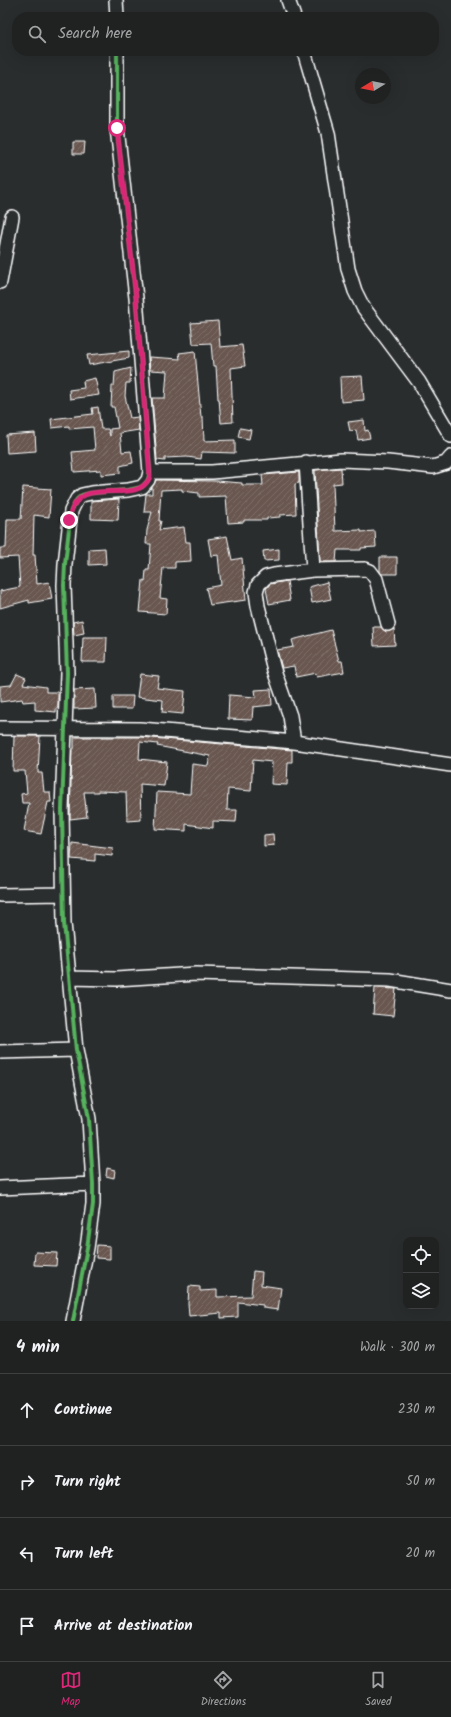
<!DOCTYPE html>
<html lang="en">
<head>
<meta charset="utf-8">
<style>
	body { margin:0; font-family:Kalam,sans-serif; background:#2d2f2f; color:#f1f3f6 }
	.controls { position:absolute; right:12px; bottom:12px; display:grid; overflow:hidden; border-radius:8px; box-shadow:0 4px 16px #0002 }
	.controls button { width:36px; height:36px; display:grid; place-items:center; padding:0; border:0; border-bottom:1px solid #3d3f40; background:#202222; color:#f1f3f6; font:20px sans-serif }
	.compass { position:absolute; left:355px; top:68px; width:36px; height:36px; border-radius:50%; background:#202222; box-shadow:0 4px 16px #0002; rotate:260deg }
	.stop { position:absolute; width:12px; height:12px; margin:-9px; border:3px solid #db2777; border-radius:50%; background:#fff }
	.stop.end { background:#db2777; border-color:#fff; box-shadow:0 1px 4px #0008 }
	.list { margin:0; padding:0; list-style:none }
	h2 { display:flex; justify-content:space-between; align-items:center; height:52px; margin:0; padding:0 16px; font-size:17px }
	h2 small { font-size:13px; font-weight:400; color:#a2a4a5 }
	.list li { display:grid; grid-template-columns:26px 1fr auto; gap:12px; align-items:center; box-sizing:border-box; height:72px; padding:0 16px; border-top:1px solid #3d3f40 }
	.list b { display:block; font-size:15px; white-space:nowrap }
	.list em { font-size:13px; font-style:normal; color:#a2a4a5 }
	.icon { flex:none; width:22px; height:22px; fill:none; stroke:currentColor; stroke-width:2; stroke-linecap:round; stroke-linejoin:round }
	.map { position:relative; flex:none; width:451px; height:1321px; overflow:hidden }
	.search { position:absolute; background:#202222; box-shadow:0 4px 16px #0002; left:12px; right:12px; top:12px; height:44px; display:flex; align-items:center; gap:10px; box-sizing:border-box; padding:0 14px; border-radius:16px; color:#a2a4a5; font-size:15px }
	.sheet { height:340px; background:#202222 }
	nav { display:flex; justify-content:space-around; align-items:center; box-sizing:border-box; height:56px; border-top:1px solid #3d3f40; background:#202222; font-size:11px; color:#a2a4a5 }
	nav a { display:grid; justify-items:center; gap:2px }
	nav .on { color:#db2777 }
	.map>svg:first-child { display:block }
	.building { fill:url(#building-hatch); stroke:#fff }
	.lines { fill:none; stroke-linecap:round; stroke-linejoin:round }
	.minor-casing { stroke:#fff; stroke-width:16 }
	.minor { stroke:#2a2d2e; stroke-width:13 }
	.cycleway-casing { stroke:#2a2d2e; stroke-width:6 }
	.cycleway { stroke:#56b35d; stroke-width:4 }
	.route { stroke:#db2777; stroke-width:5 }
</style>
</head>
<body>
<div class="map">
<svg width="451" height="1321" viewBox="0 0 451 1321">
	<defs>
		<pattern id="building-hatch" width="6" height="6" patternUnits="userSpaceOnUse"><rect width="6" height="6" fill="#67574f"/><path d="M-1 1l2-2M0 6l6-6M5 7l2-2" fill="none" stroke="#7e7069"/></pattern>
	</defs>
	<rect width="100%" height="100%" fill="#2a2d2e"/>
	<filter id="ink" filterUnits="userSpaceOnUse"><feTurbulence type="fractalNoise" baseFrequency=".025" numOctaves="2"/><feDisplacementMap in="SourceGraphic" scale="8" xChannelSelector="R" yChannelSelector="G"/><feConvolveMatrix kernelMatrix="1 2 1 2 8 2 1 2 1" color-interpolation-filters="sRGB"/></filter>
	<g filter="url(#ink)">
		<path class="building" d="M73,142H85L84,154H73Z
			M218,321L220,347L242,345L245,366L231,368L233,422L221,423L219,399H218L216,366H213L211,343L193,344L191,323Z
			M129,351V358L89,365L87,355Z
			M195,351L201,417H203L204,441L235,440V453L202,452L201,459L187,457L165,458V461L157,460L152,398H165L167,371L150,370L149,357L180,359L179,353Z
			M131,368L130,383H126L125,396L130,418L138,417L139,430L120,433L122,452L131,451L133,463L120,466V473L101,475V470L74,472L72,452L95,450L93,427L69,429V426L52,428L51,419L93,414L92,408L98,407L101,429H108L110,436V429L118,428L114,407H111L112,386H114L115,372Z
			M362,376L364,400L341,402L340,377Z
			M95,378L99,395L70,399L69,390L84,388L83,381Z
			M364,420L365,431L368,430L370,438L358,440L356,430L350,431L348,422Z
			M240,428L251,430L249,439L238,437Z
			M35,433L36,451L7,453L6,435Z
			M341,468L342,483L333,484L335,531L361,530V532L375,531L376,547L361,548V550H337L336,562H320L315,470Z
			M299,472V483L295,484L296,514L280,515V517L267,518V520H244V522L228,523L226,496L199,497V493L182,491V489L161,490L159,521H161L159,530L184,527L186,542H190L191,561L175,562V568H163L160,598L167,599L166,614L140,612L143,580L145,581L146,570H149L151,544H146L147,530L152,512H144L146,494H152V487L156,480L216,481L242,483V485H263L262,475Z
			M23,487L51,489L49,517L34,515L33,555H35L37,584L49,582L52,599L29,603V600L0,608V591L20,587L18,557L0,558V548H6L7,519H21Z
			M119,499L118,520L91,519V501Z
			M227,536L232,560L242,558L246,600L210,605L206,588L221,585L218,555L211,556L208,539Z
			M105,548L106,564L89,565V549Z
			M279,549V560L264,561L263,551Z
			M380,557H397V574H382L380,572Z
			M287,581L290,600L269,604L266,589L270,584Z
			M327,582L331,599L312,603L309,587Z
			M82,620L84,633L74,635L73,622Z
			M373,627H381L386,632L394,629L395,645L374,646Z
			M331,630L339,661H342L344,672L317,677L316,673L296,677L294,666L282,668L277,650L294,647L292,640Z
			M83,637H107L106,662H82Z
			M17,674L26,678L23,684L46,687V692H58V708H56V712L35,710V701L23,702L22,699L0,702V686L11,685Z
			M140,674L159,676L157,688L185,691L183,714L162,712L163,700L137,697Z
			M95,689L96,708L74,709V690Z
			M271,689L272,705L253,707L252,720L228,719L229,695L256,697L255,690Z
			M113,696H133L132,709H113Z
			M14,736H40L38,773H42L44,792H50L51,802H48L41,834L24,831L29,803H22L21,794L27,793L25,771H13Z
			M74,737H140L292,750V762H288L287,785L271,784L272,762L253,760L251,791L228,789L227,810H237L236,822L213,821V828L186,824V831L155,829L157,792L190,794L192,764L208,766L210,756L157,746L158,744L140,742L139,759L167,762L164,786L140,784L141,820L127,821L126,792L98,791V792H84L87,817L70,819L72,749H74Z
			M273,834L274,845L264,846V835Z
			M72,843L113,848L112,856L95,854V861L71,859Z
			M375,988L396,989L393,1016L373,1014Z
			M107,1168L115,1170L114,1178L106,1176Z
			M97,1245L110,1246V1259L96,1258Z
			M35,1252L57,1253L56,1266L34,1265Z
			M253,1271L262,1272L261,1285L281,1288L278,1310L263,1308V1305L238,1302V1317L221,1318V1313L189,1316L188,1304L189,1286L200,1287V1291L217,1290V1297L251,1296Z"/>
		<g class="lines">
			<g class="minor-casing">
				<path id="minor" d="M116,0L117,17
					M288,0L294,17
					M304,51L328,133L348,269L355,291L363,307L419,382L451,436
					M0,282L12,217
					M306,462L313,570
					M150,472H212L341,460L388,462L433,467L446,463L451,457
					M0,728L140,729L248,738L294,742L451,765
					M294,742L290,716L274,670L258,606L256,592L258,585L266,577L274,575L313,570L365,569L370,571L376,579L388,624
					M0,895L63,894
					M68,978L116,979L196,974L390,980L451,990
					M0,1052L76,1050
					M0,1188L93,1184
					M73,1321L87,1248L93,1204V1184L89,1119L76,1050L64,923L62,810L67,673L64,585L65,564L71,511L77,499L82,495L91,493L128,490L142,487L148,480L150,472L136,298L117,128V51"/>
			</g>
			<use href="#minor" class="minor"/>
			<g class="cycleway-casing">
				<path id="cycleway" d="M73,1321L87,1248L93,1204V1184L89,1119L76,1050L64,923L62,810L67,673L64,585L65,564L71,511L77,499L82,495L91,493L128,490L142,487L148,480L150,472L136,298L117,128V51"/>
			</g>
			<use href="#cycleway" class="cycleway"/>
		</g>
	</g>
	<g class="lines" filter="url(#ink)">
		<path class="route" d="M69,520C77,468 136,510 150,477L136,298L117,128"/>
	</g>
</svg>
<div class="controls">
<button><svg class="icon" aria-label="locate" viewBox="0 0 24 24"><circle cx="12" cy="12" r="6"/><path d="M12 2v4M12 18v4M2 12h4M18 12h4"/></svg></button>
<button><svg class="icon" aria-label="layers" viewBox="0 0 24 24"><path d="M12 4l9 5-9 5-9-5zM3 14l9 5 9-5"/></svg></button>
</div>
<svg class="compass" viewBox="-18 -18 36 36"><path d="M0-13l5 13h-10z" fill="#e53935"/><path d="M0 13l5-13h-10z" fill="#a2a4a5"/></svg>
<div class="stop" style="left:117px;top:128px"></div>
<div class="stop end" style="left:69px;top:520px"></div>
<div class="search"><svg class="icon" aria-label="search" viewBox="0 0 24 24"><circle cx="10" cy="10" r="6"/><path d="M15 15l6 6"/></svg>Search here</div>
</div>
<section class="sheet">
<h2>4 min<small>Walk · 300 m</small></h2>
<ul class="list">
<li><svg class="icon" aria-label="ahead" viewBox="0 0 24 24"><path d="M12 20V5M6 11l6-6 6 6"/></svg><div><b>Continue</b></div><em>230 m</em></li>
<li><svg class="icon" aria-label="right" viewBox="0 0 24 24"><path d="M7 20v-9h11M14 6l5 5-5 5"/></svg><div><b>Turn right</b></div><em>50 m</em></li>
<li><svg class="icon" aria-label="left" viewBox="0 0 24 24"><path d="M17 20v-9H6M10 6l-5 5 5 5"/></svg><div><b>Turn left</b></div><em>20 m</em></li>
<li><svg class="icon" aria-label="arrive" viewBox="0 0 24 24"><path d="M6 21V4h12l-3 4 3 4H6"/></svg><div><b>Arrive at destination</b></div></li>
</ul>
</section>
<nav>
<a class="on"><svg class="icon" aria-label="map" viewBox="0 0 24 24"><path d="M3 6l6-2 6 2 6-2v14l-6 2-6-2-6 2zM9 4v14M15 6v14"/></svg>Map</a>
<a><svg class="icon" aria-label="directions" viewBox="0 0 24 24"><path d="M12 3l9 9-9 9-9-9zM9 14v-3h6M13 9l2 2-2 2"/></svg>Directions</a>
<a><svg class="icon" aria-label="saved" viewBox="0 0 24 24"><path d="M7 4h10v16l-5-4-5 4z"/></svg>Saved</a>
</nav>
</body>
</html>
